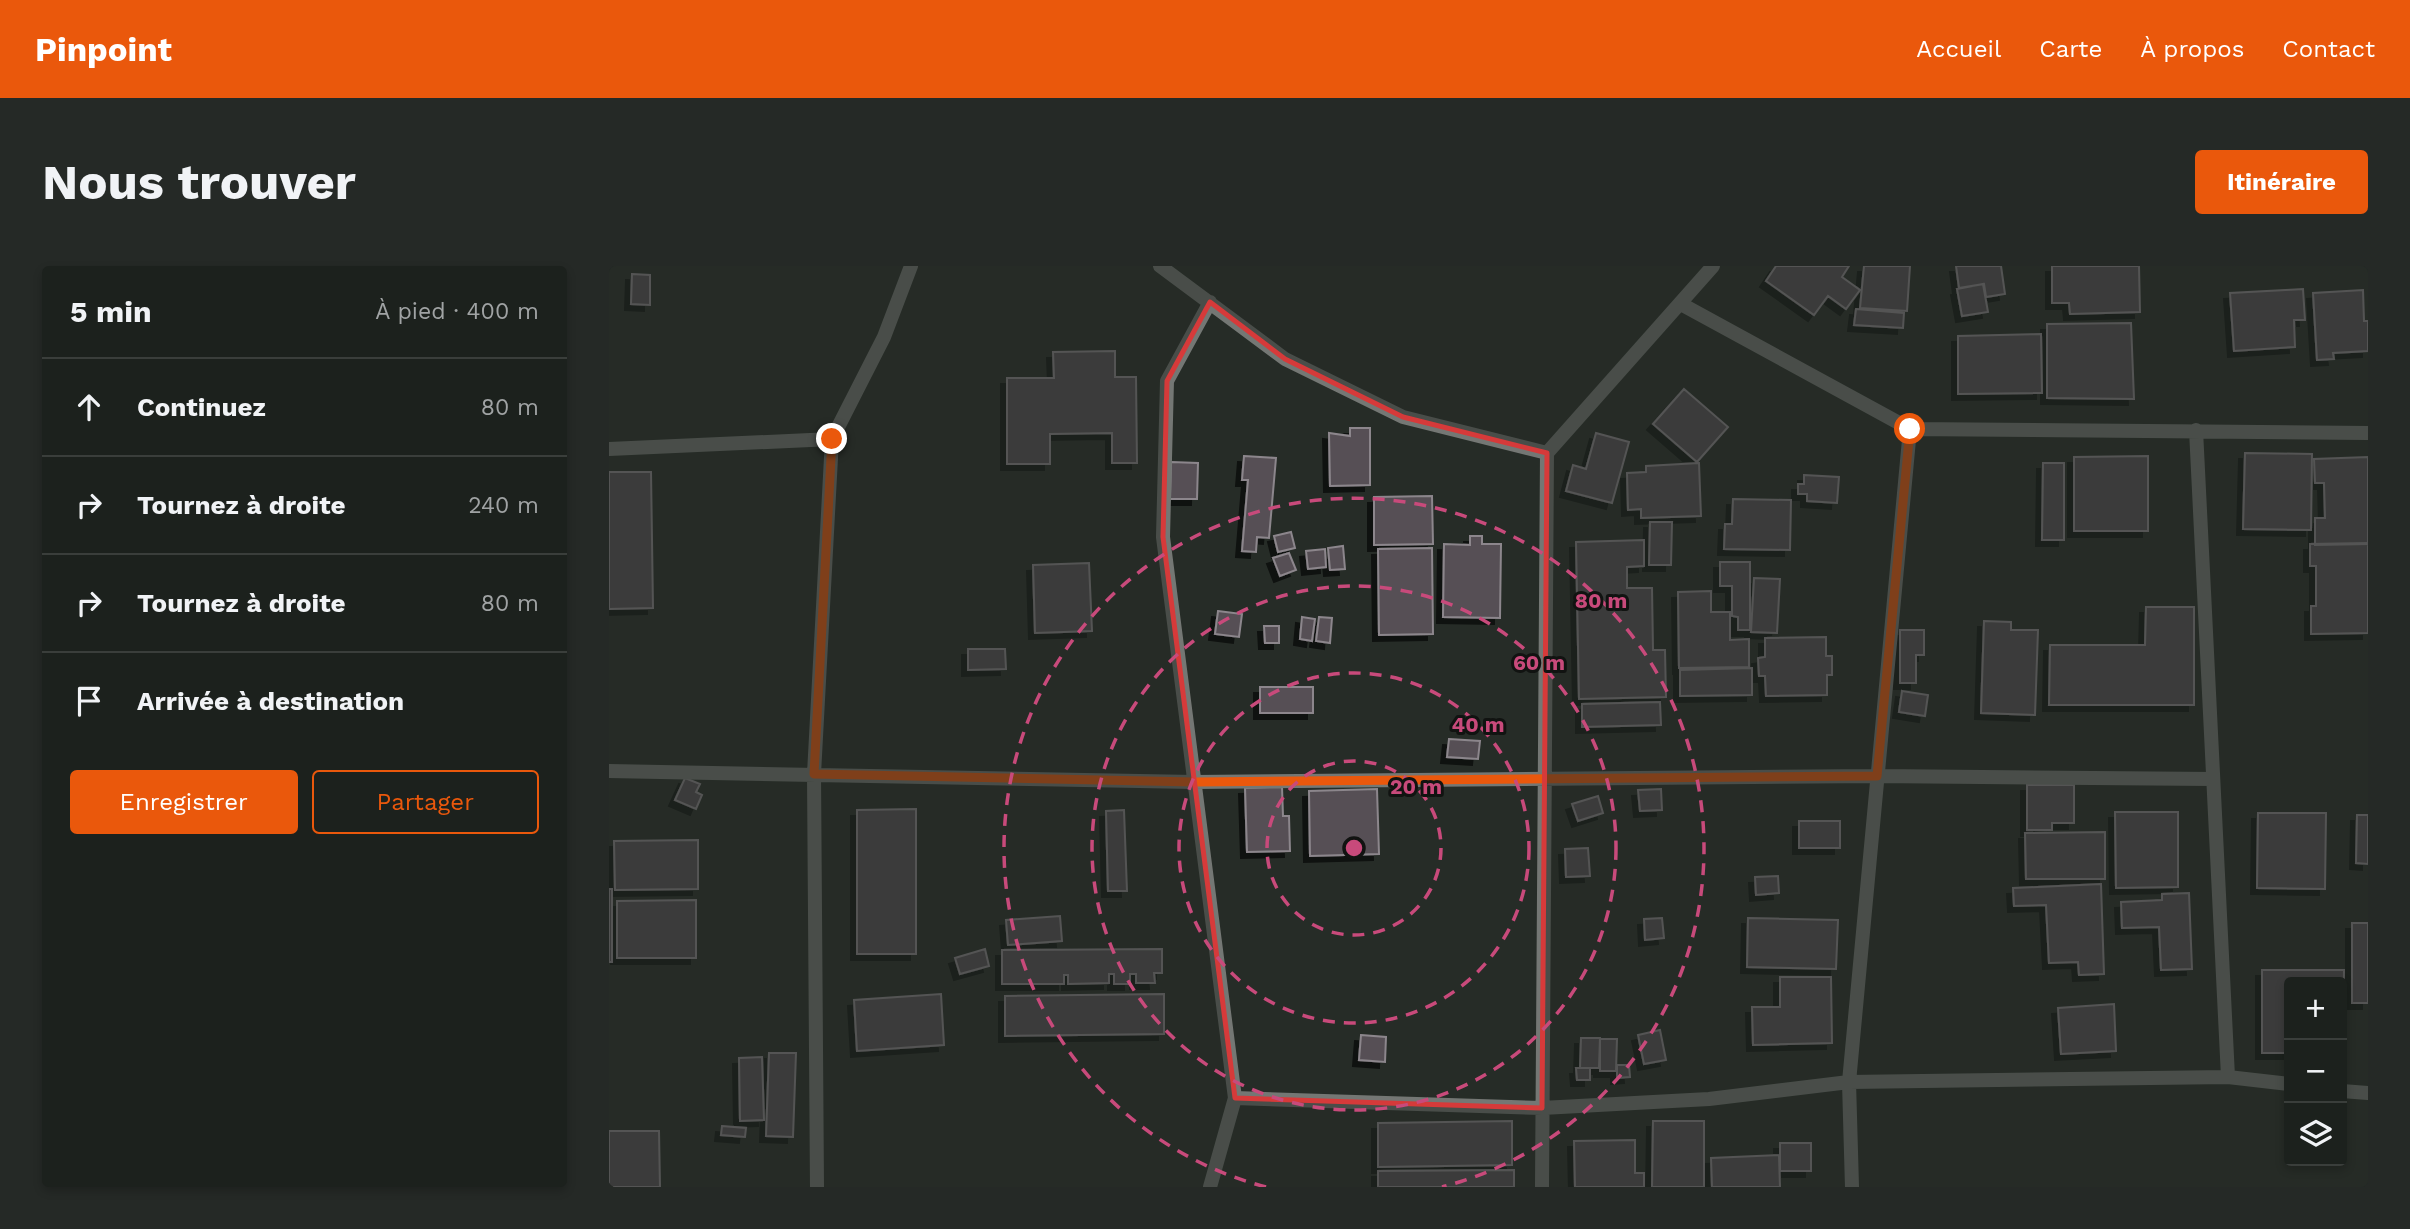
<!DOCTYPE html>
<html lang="fr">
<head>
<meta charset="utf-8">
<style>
	body { margin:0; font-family:"Work Sans",sans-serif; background:#252926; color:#f1f3f6 }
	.controls { position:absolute; right:21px; bottom:21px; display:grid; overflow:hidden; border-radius:7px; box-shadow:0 4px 10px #0003 }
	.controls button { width:63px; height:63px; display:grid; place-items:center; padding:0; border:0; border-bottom:2px solid #3a3e3b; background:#1c211d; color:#f1f3f6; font:35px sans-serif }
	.stop { position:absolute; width:21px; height:21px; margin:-16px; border:5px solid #ea580c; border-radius:50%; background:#fff }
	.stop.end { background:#ea580c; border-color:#fff; box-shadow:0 2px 7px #0008 }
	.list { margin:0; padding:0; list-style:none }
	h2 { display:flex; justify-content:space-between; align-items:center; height:91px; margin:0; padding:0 28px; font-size:30px }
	h2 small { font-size:23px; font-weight:400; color:#a0a3a4 }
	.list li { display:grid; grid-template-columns:46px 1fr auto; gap:21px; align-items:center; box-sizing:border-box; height:98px; padding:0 28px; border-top:2px solid #3a3e3b }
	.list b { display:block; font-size:26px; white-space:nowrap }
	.list em { font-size:23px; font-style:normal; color:#a0a3a4 }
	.actions { display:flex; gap:14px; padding:21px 28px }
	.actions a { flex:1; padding:16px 0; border:2px solid #ea580c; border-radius:7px; text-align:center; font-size:24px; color:#ea580c }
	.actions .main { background:#ea580c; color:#fff }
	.icon { flex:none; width:38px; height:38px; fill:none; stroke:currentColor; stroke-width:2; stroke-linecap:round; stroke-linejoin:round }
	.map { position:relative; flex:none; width:1759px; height:921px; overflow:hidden; border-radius:7px }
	header { display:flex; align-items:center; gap:42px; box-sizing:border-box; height:98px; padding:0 35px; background:#ea580c; color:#fff }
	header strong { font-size:33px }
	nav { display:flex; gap:38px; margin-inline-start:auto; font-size:24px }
	.intro { display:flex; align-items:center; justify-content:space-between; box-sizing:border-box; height:168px; padding:0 42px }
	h1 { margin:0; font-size:49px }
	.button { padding:18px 32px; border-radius:7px; background:#ea580c; color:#fff; font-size:24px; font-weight:700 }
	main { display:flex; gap:42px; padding:0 42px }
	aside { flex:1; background:#1c211d; border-radius:7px; box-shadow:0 4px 10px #0003 }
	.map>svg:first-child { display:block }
	.building { fill:#565055; stroke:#8c868c; stroke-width:2; filter:url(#shadow) }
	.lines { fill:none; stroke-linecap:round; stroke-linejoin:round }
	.minor { stroke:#747774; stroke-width:14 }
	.route { stroke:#ea580c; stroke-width:9 }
	.marked { fill:none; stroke:#d63a3a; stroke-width:5; stroke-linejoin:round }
	.ring { fill:none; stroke:#c84a7b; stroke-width:3.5; stroke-dasharray:12 9 }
	.centre { fill:#c84a7b; stroke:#111311; stroke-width:3.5 }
	.ring-label { font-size:21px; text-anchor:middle; font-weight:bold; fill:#c84a7b; stroke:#111311; stroke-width:6; stroke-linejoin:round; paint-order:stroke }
</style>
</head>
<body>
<header>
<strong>Pinpoint</strong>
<nav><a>Accueil</a><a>Carte</a><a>À propos</a><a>Contact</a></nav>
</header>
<div class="intro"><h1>Nous trouver</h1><a class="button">Itinéraire</a></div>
<main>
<aside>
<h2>5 min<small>À pied · 400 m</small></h2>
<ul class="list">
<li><svg class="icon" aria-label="ahead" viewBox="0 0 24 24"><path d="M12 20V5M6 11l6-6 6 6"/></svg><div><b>Continuez</b></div><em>80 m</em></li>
<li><svg class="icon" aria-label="right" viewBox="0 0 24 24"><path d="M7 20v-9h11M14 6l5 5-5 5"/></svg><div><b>Tournez à droite</b></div><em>240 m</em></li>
<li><svg class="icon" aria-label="right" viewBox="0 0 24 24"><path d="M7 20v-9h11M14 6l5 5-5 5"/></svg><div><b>Tournez à droite</b></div><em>80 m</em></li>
<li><svg class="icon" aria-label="arrive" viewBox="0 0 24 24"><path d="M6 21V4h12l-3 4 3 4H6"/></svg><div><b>Arrivée à destination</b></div></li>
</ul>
<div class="actions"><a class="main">Enregistrer</a><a>Partager</a></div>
</aside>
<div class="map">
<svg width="1759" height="921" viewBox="0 0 1759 921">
	<defs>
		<filter id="shadow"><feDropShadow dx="-6" dy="6" stdDeviation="0" flood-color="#0009"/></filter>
	</defs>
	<rect width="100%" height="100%" fill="#262c27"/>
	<path class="building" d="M1167,0H1240L1233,11L1251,24L1237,43L1219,30L1205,49L1157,15Z
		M1255,0H1301L1298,45L1251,42Z
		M1347,0H1392L1396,28L1377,31L1375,18L1350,22Z
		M1443,0H1530L1531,46L1461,48L1460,37H1443Z
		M23,8L41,9V39L22,38Z
		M1374,18L1379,46L1353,50L1348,23Z
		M1694,23L1696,54H1685L1686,81L1625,85L1621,27Z
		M1754,24L1755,55H1759V85L1724,87L1725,93L1708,94L1704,27Z
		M1247,43L1295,47L1294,62L1245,59Z
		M1522,57L1525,133L1438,132V58Z
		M1432,68L1433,127L1349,128V70Z
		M506,85V111H527L528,197H503V167L441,168V198H398V112H445L444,86Z
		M1075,123L1119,161L1088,196L1044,158Z
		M741,162H761V219L721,220L720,167L741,170Z
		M987,167L1020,176L1003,237L957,225L964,199L977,203Z
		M1636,187L1703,188L1702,264L1634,263Z
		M635,190L667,192L660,272L648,271L647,286L633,285L639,214H633Z
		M1539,190V265H1465V191Z
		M1759,191V278L1706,279V252H1716L1715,217H1706L1705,193Z
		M562,196L589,197L588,233H561Z
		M1090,197L1092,250L1032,252V243L1019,244L1018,207L1037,206V200Z
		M1434,197H1455V274H1433Z
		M0,206H42L44,342L0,343Z
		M1195,209L1230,211L1228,237L1198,235V228H1189V218H1195Z
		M823,230L824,278L765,279V231Z
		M1124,233L1182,234L1181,284L1115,283L1116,258H1123Z
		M1041,256H1063L1062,299H1040Z
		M682,266L686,282L669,286L665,270Z
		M861,270H873V278H892L891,352L834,351L835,278L861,279Z
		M1035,274V300L1018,301V322H1043L1044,384H1056L1057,431L970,433L967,276Z
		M1759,277V367L1702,368V340H1707V300H1701V278Z
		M734,280L736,303L721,304L719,282Z
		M823,282L824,368L770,369L769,283Z
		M716,283L717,301L699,303L697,285Z
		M680,287L687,304L671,310L664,292Z
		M1111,296H1141V364H1129V351L1123,350V320H1111Z
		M480,297L483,365L426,367L424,299Z
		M1145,312L1171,313L1168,367L1142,366Z
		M1102,325V346H1121V374L1140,373V401L1070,402L1069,326Z
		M1537,341H1585V439H1440L1441,379H1536Z
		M609,345L633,348L630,371L606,368Z
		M693,351L706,353L703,375L691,373Z
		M710,351L723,352L721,377L707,375Z
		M1375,355L1402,356V364H1429L1426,449L1372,447Z
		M655,360H670V377H656Z
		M1291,364H1315V389H1307V417H1291Z
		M1217,371V390H1223V409H1218V429L1157,430L1156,410H1150L1149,392L1156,391V372Z
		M359,383H396L397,403L359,404Z
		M1143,402V429L1071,430V404Z
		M651,421H704V447H651Z
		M1293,425L1319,429L1316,450L1290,446Z
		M1051,436L1052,459L973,461V438Z
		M840,473L871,475L869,493L838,491Z
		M76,512L91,518L87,526L93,529L87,543L66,534Z
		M1418,519H1465V557H1443V564H1418Z
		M673,521L674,550H680L681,585L638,586L636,522Z
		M768,523L770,588L701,590L700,525Z
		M1052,523L1053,544L1031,545L1029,524Z
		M989,530L994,547L969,555L963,538Z
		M307,543V688H248V544Z
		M515,544L518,625H499L497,545Z
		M1506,546H1569V621L1507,622Z
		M1649,547H1717L1716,623L1648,622Z
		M1748,549H1759V598L1747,597Z
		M1190,555H1231V582H1190Z
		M1496,566V613H1417L1416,567Z
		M89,574V623L6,624L5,575Z
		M979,582L981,610L957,611L956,583Z
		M1169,610L1170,627L1147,629L1146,611Z
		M1492,618L1495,708L1470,709L1469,696L1440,697L1437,639L1405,640L1404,622Z
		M0,623H3V696H0Z
		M1580,627L1583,703L1552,704L1550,661L1513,662L1512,636L1553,634V628Z
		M87,634V692H8V635Z
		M451,650L453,675L399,679L397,654Z
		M1053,652L1055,672L1036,674L1035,653Z
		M1139,652L1229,654L1227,703L1138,701Z
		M1743,657H1759V737H1743Z
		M376,683L380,700L351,708L346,692Z
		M553,683V707H545L546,717H527V708H521V718H505V708H500V717L459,718V709H455V718H393V684Z
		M1653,704H1735L1734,787L1733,716H1680V787H1653Z
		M1171,711H1222L1223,777L1144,779L1143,741H1171Z
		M332,728L335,779L248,785L245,734Z
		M555,728V768L396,770V730Z
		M1505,738L1507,785L1452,788L1449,742Z
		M1051,764L1057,794L1035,798L1029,769Z
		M752,769L777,771L776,796L750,794Z
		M972,772H991L990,802H971Z
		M991,773H1008L1007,805H991Z
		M160,787H187L184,871L157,870Z
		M153,791L155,854L131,855L130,792Z
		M1008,799H1020L1021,811L1008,812Z
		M967,802H981V814H968Z
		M903,855V899L769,901V857Z
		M1044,855H1095V921H1043Z
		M113,860L137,862L136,871L112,869Z
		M0,865H50L51,921H0Z
		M1026,874V907H1035V921H966L965,875Z
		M1171,877H1202V905H1171Z
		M1170,889L1171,921H1103L1102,892Z
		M905,904V921H769V905Z"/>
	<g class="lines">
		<path class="minor" d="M551,0L676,93L794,151L938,187L1104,0
			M601,36L558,115L554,271L626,832L601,921
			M1072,38L1301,163L1759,167
			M1587,164L1619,811
			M0,183L223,173
			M0,505L585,516L1268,510L1604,513
			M1733,825L1759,827
			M626,832L933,842L1100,833L1240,816L1619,811L1680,818
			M208,921L205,508L223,173L275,71L302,0
			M933,921L938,187
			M1243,921L1240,816L1301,163"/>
	</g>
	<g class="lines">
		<path class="route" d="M223,173L205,508L585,516L1268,510L1301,163"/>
	</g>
	<path d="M0 0H1759V921H0ZM601,36L676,93L794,151L938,187L933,842L626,832L554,271L558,115Z" fill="#262c27" fill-opacity=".55" fill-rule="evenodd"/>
	<path class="marked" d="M601,36L676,93L794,151L938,187L933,842L626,832L554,271L558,115Z"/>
	<g class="ring">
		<circle cx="745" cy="582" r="87"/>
		<circle cx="745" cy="582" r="175"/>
		<circle cx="745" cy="582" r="262"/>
		<path d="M657 921A350 350 0 1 1 833 921"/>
	</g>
	<circle cx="745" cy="582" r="10" class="centre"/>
	<g class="ring-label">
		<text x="992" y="342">80 m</text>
		<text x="930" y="404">60 m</text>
		<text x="869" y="466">40 m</text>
		<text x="807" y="528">20 m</text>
	</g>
</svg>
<div class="controls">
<button>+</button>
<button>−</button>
<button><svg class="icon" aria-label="layers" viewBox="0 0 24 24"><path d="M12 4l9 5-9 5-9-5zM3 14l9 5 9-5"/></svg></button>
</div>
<div class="stop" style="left:1301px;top:163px"></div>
<div class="stop end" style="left:223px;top:173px"></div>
</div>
</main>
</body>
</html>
